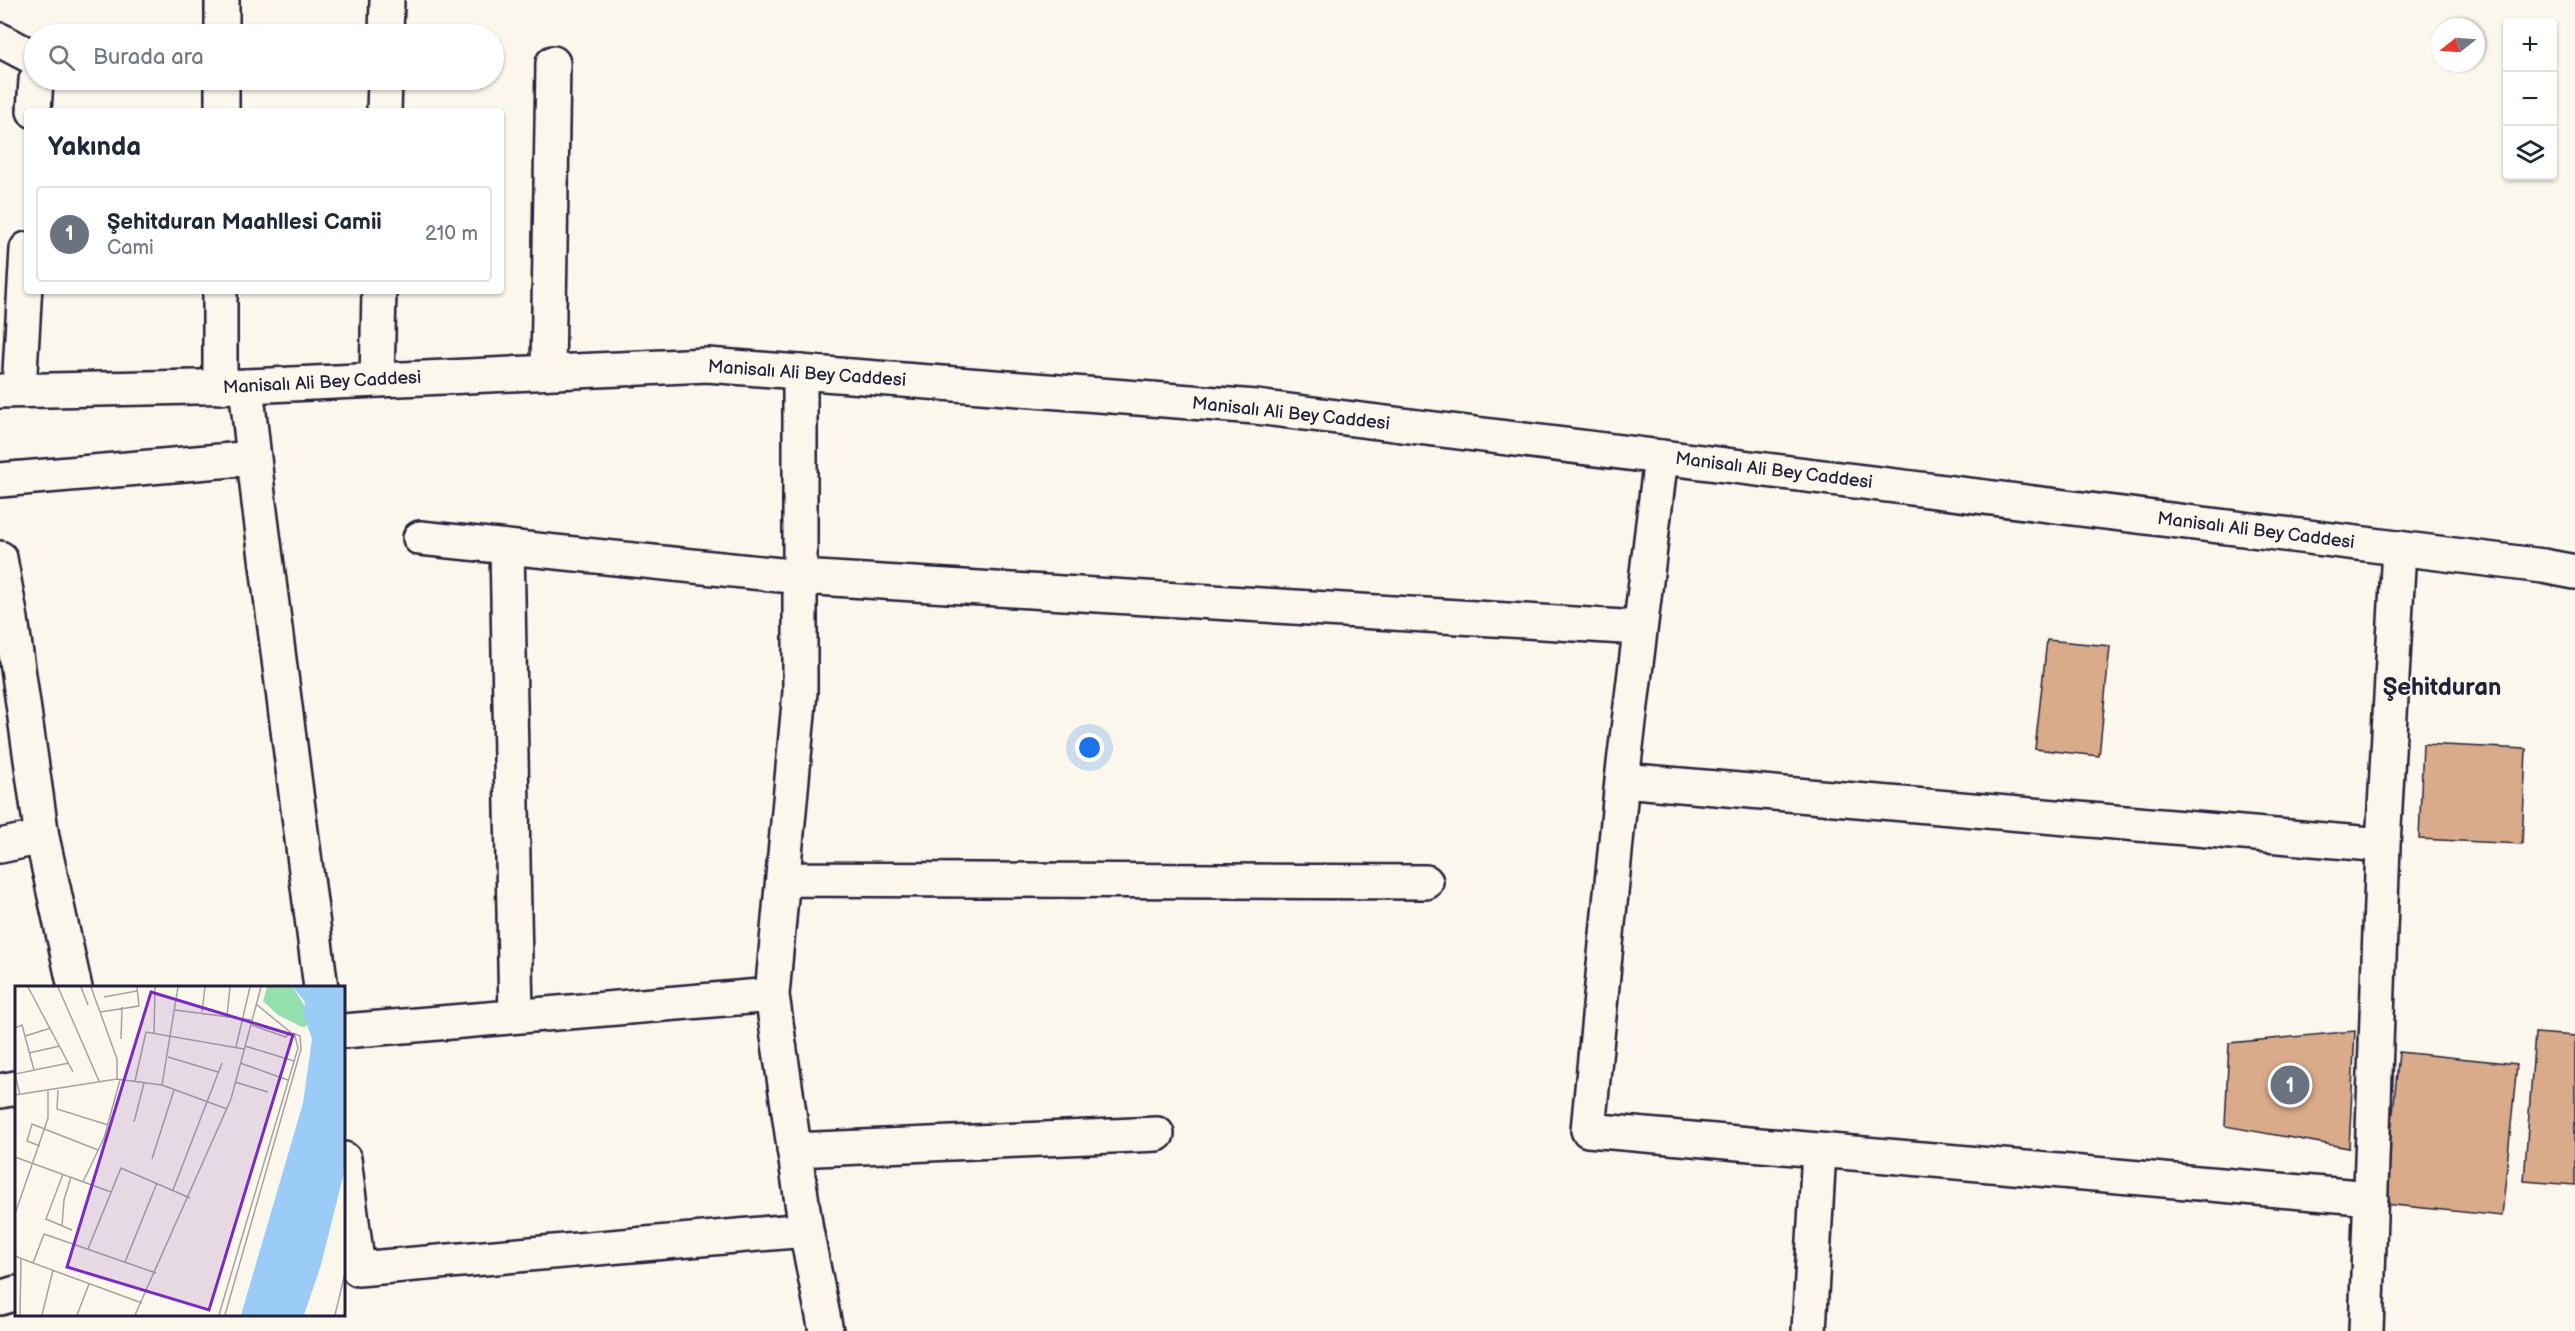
<!DOCTYPE html>
<html lang="tr">
<head>
<meta charset="utf-8">
<style>
	body { margin:0; font-family:"Balsamiq Sans",sans-serif; background:#f6f6f7; color:#1f2937 }
	.controls { position:absolute; right:18px; top:18px; display:grid; overflow:hidden; border-radius:6px; box-shadow:0 2px 4px #0004 }
	.controls button { width:54px; height:54px; display:grid; place-items:center; padding:0; border:0; border-bottom:2px solid #e0e1e3; background:#fff; color:#1f2937; font:30px sans-serif }
	.compass { position:absolute; left:2431px; top:18px; width:54px; height:54px; border-radius:50%; background:#fff; box-shadow:0 2px 4px #0004; rotate:253deg }
	.you { position:absolute; left:1090px; top:748px; width:21px; height:21px; margin:-15px; border:4px solid #fff; border-radius:50%; background:#1a73e8; box-shadow:0 0 0 9px #1a73e833 }
	.badge { display:grid; place-items:center; width:39px; height:39px; border-radius:50%; background:#0b8043; color:#fff; font-size:20px; font-weight:700 }
	.pin { position:absolute; translate:-50% -50%; border:3px solid #fff; box-shadow:0 2px 6px #0006 }
	.list { margin:0; padding:0; list-style:none }
	h2 { display:flex; justify-content:space-between; align-items:center; height:78px; margin:0; padding:0 24px; font-size:26px }
	h2 small { font-size:20px; font-weight:400; color:#747a83 }
	.list li { display:grid; grid-template-columns:39px 1fr auto; gap:18px; align-items:center; box-sizing:border-box; height:96px; margin:0 12px 12px; padding:0 12px; border:2px solid #e0e1e3; border-radius:6px }
	.list b { display:block; font-size:22px; white-space:nowrap }
	.list p { margin:0; font-size:20px; white-space:nowrap; color:#747a83 }
	.list em { font-size:20px; font-style:normal; color:#747a83 }
	.icon { flex:none; width:33px; height:33px; fill:none; stroke:currentColor; stroke-width:2; stroke-linecap:round; stroke-linejoin:round }
	.map { position:relative; flex:none; width:2575px; height:1331px; overflow:hidden }
	.search { position:absolute; background:#fff; box-shadow:0 2px 4px #0004; left:24px; top:24px; width:480px; height:66px; display:flex; align-items:center; gap:15px; box-sizing:border-box; padding:0 21px; border-radius:33px; color:#747a83; font-size:22px }
	.panel { position:absolute; background:#fff; box-shadow:0 2px 4px #0004; left:24px; top:108px; width:480px; height:186px; border-radius:6px }
	.map>svg:first-child { display:block }
	.building { fill:#d9ab8a; stroke:#22223b; stroke-width:1.5 }
	.lines { fill:none; stroke-linecap:round; stroke-linejoin:round }
	.minor-casing { stroke:#22223b; stroke-width:38 }
	.major-casing { stroke:#22223b; stroke-width:38 }
	.minor { stroke:#fbf7ec; stroke-width:33 }
	.major { stroke:#fbf7ec; stroke-width:33 }
	.labels { text-anchor:middle; stroke-width:4.5; stroke-linejoin:round; paint-order:stroke }
	.street-label { font-size:18px; fill:#22223b; stroke:#fbf7ec }
	.district-label { font-size:24px; font-weight:bold; fill:#22223b; stroke:#fbf7ec }
	.inset-road { fill:none; stroke:#a4a2a5; stroke-width:1.5 }
	.view { fill:#7b2cbf; fill-opacity:0.15; stroke:#7b2cbf; stroke-width:3 }
	.inset-edge { fill:none; stroke:#22223b; stroke-width:3 }
</style>
</head>
<body>
<div class="map">
<svg width="2575" height="1331" viewBox="0 0 2575 1331">
	<rect width="100%" height="100%" fill="#fbf7ec"/>
	<filter id="ink" filterUnits="userSpaceOnUse"><feTurbulence type="fractalNoise" baseFrequency=".0167" numOctaves="2"/><feDisplacementMap in="SourceGraphic" scale="12" xChannelSelector="R" yChannelSelector="G"/><feConvolveMatrix kernelMatrix="1 2 1 2 8 2 1 2 1" color-interpolation-filters="sRGB"/></filter>
	<g filter="url(#ink)">
		<path class="building" d="M2047,640L2110,646L2099,756L2035,749Z
			M2423,744L2526,749L2522,844L2419,839Z
			M2355,1031L2349,1148L2225,1126L2229,1043Z
			M2535,1033L2575,1036V1185L2524,1181Z
			M2399,1052L2517,1064L2502,1216L2384,1204Z"/>
		<g class="lines">
			<g class="minor-casing">
				<path id="minor" d="M222,34V0
					M386,34L387,0
					M0,40L34,58
					M34,111L36,80
					M222,111V80
					M384,111L385,80
					M548,372L553,63
					M800,372V692L772,995L806,1230L826,1331
					M377,380L379,291
					M246,386L259,503L321,988
					M220,387V291
					M19,390L27,249
					M1661,457L1622,780L1588,1130L2371,1198
					M0,480L254,458
					M420,538L800,577L1640,628
					M507,547L516,1016
					M0,558L11,619L42,837L75,988
					M1622,780L2383,845
					M0,846L42,837
					M783,879L1426,882
					M344,1031L772,995
					M0,1091L16,1088
					M794,1150L1157,1134
					M344,1159L358,1269L806,1230
					M0,1298L16,1293
					M1809,1331L1819,1150
					M2366,1331L2383,845L2399,548"/>
			</g>
			<g class="major-casing">
				<path id="major" d="M0,391L246,386L707,365L1256,407L2543,566L2575,572"/>
			</g>
			<use href="#minor" class="minor"/>
			<use href="#major" class="major"/>
		</g>
	</g>
	<g class="labels">
		<g class="street-label">
			<text transform="translate(807 373) rotate(4)" y="6">Manisalı Ali Bey Caddesi</text>
			<text transform="translate(322 382) rotate(-3)" y="6">Manisalı Ali Bey Caddesi</text>
			<text transform="translate(1291 413) rotate(6)" y="6">Manisalı Ali Bey Caddesi</text>
			<text transform="translate(1774 470) rotate(7)" y="6">Manisalı Ali Bey Caddesi</text>
			<text transform="translate(2256 530) rotate(7)" y="6">Manisalı Ali Bey Caddesi</text>
		</g>
		<g class="district-label">
			<text x="2442" y="695">Şehitduran</text>
		</g>
	</g>
	<g transform="translate(15 986)">
		<rect width="330" height="330" fill="#fbf7ec"/>
		<path d="M252,1H278L289,19L292,40L287,41L263,29L248,15Z" fill="#95dead"/>
		<path d="M278,1H330V183L306,279L289,329H226L288,117L297,53L288,27L290,16Z" fill="#9bccf7"/>
		<path class="inset-road" d="M13,1L58,86M43,1L84,95M66,1L73,19M76,1L102,73V93M89,11L122,5M160,24L237,34M85,26L124,20L122,1M187,26L190,1M212,30L215,1M236,39L271,51L275,46M0,42L7,39L19,84M139,47L140,1M10,50L36,42M106,53L107,21M230,60L279,75M221,61L235,1M14,67L45,60M153,71L203,86M225,77L273,94M120,95L131,46L229,63M220,96L253,106M147,99L163,1M43,104L42,123L93,139M0,109L102,93L147,99L212,123M5,109L0,88L54,77M119,136L129,97M25,160L12,155L17,138L83,164M0,171L96,206M137,173L159,104M48,188L31,233L57,244M68,196L89,152L105,94M158,204L207,77M0,228L33,132V105M47,240L49,214L56,191M73,263L106,182L175,212M0,270L18,277M110,276L142,197M127,317L18,277L29,248L141,287M5,329L6,272M27,329L38,284M62,329L74,298M120,329L216,113L246,1M204,329L283,62L280,50L241,18M210,329L286,63L285,50L278,47M320,329L330,287"/>
		<path class="view" d="M136,6L278,49L194,324L52,281Z"/>
		<rect width="330" height="330" class="inset-edge"/>
	</g>
</svg>
<div class="controls">
<button>+</button>
<button>−</button>
<button><svg class="icon" aria-label="layers" viewBox="0 0 24 24"><path d="M12 4l9 5-9 5-9-5zM3 14l9 5 9-5"/></svg></button>
</div>
<svg class="compass" viewBox="-18 -18 36 36"><path d="M0-13l5 13h-10z" fill="#e53935"/><path d="M0 13l5-13h-10z" fill="#747a83"/></svg>
<div class="you"></div>
<div class="pin badge" style="left:2290px;top:1085px;background:#6b7280">1</div>
<div class="search"><svg class="icon" aria-label="search" viewBox="0 0 24 24"><circle cx="10" cy="10" r="6"/><path d="M15 15l6 6"/></svg>Burada ara</div>
<section class="panel">
<h2>Yakında<small></small></h2>
<ul class="list">
<li><span class="badge" style="background:#6b7280">1</span><div><b>Şehitduran Maahllesi Camii</b><p>Cami</p></div><em>210 m</em></li>
</ul>
</section>
</div>
</body>
</html>
